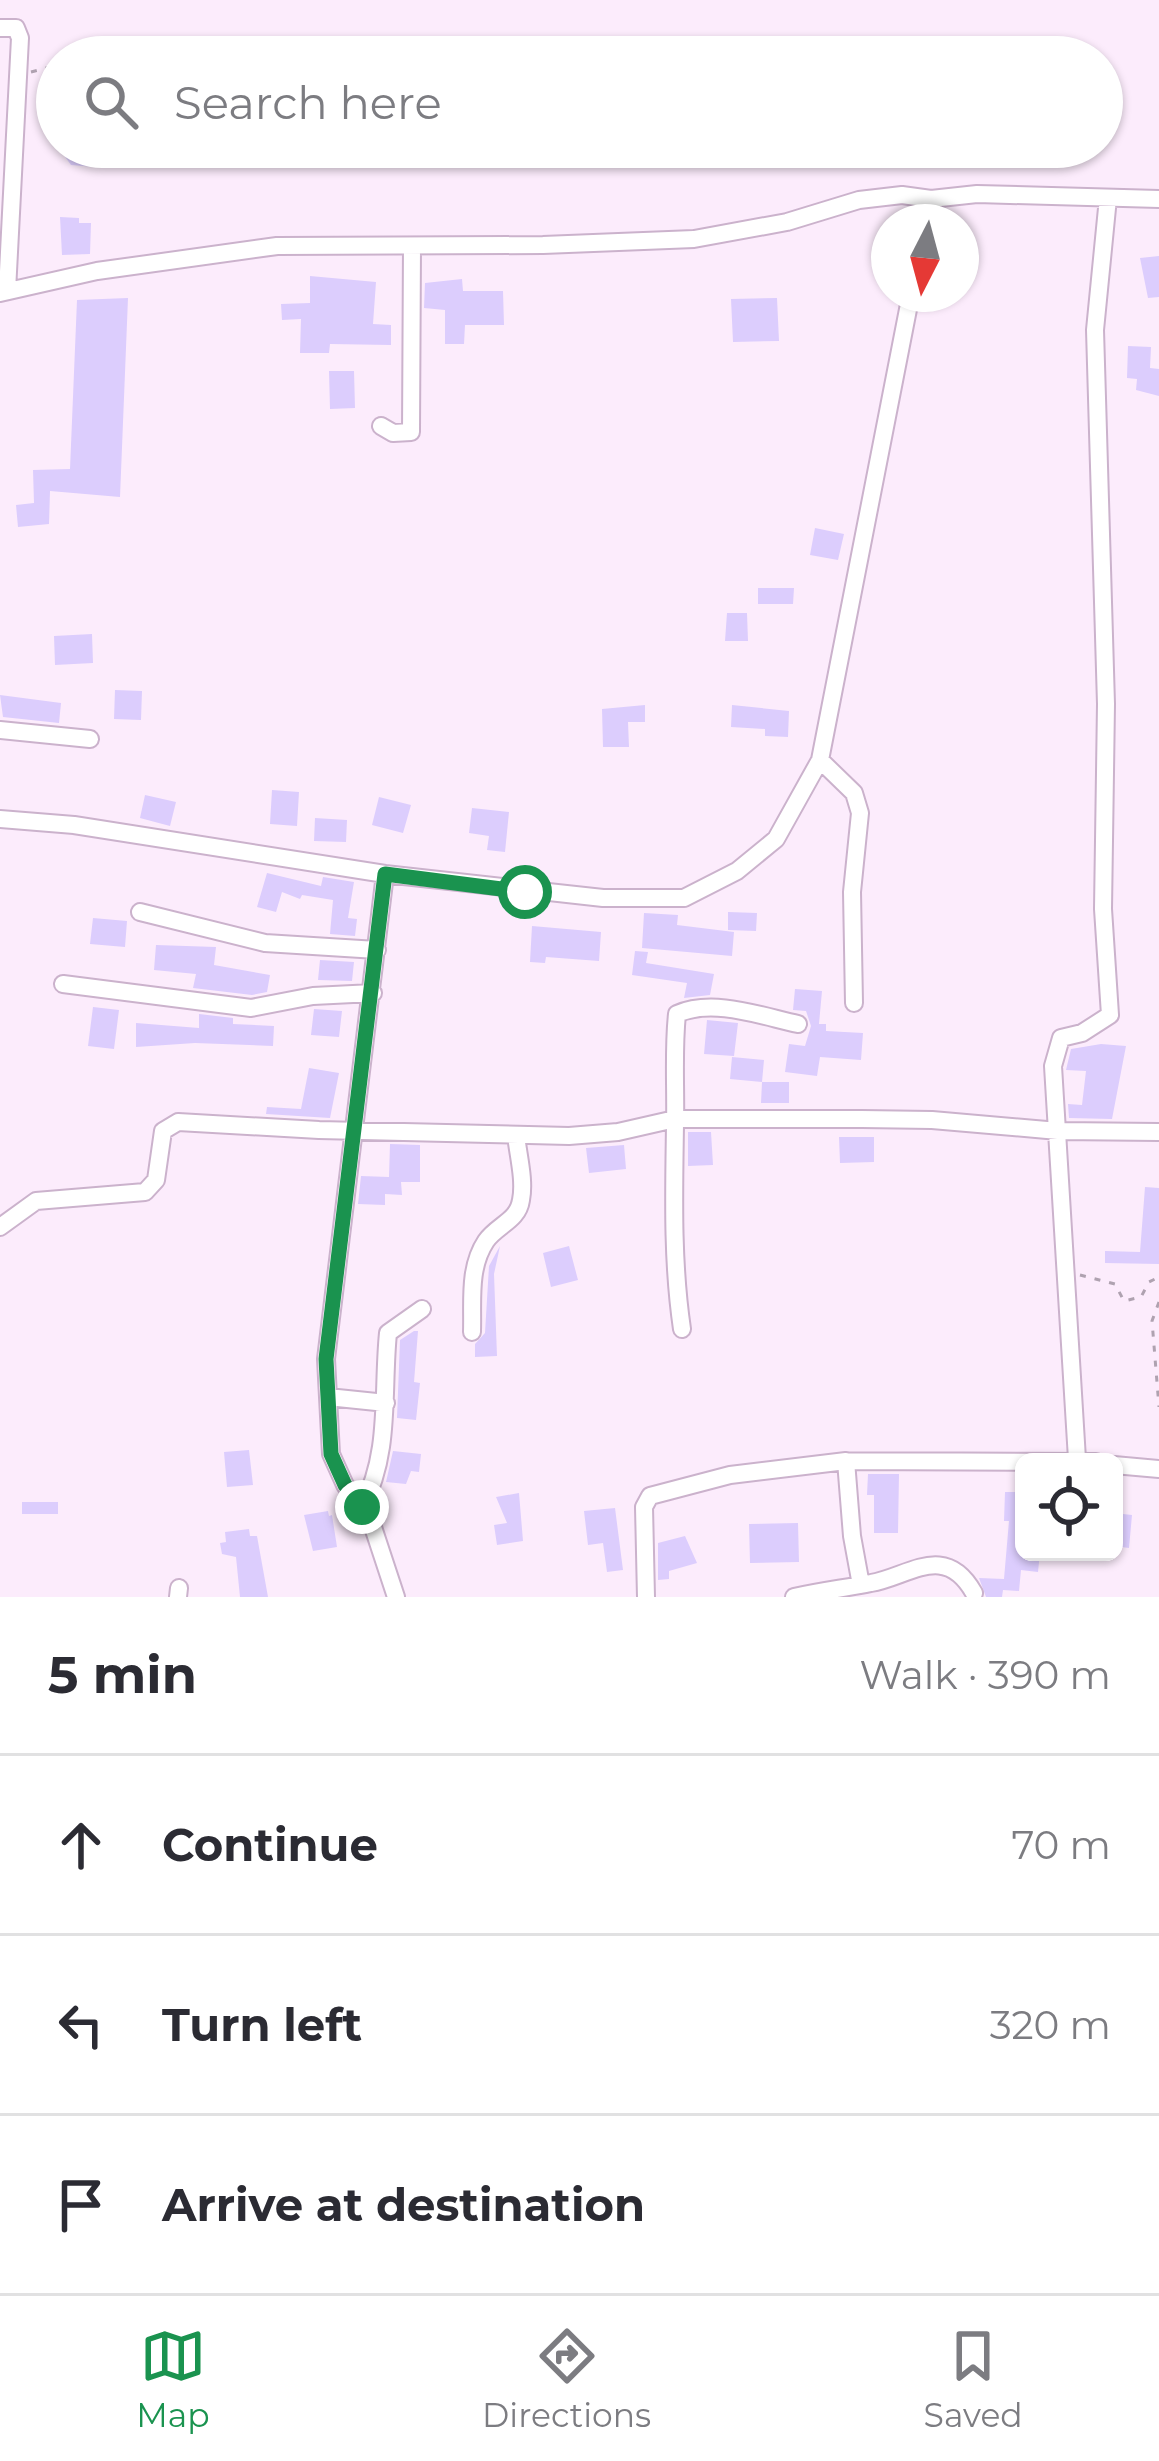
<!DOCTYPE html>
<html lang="en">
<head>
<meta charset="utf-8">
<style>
	body { margin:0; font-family:Montserrat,sans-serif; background:#f7f7f7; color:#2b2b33 }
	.controls { position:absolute; right:36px; bottom:36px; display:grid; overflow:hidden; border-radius:18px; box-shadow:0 3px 9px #0004 }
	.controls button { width:108px; height:108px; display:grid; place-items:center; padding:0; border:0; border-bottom:3px solid #e1e1e2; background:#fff; color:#2b2b33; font:60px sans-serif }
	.compass { position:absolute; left:871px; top:204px; width:108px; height:108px; border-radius:50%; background:#fff; box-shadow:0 3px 9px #0004; rotate:186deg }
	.stop { position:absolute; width:36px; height:36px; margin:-27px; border:9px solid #1a934f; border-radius:50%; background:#fff }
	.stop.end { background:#1a934f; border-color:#fff; box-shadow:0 3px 12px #0008 }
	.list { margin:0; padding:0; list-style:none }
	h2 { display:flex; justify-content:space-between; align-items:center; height:156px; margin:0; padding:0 48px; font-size:51px }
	h2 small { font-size:39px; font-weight:400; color:#7c7c81 }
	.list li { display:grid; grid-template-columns:78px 1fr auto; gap:36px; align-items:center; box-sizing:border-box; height:180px; padding:0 48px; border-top:3px solid #e1e1e2 }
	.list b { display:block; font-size:45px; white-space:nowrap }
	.list em { font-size:39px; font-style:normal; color:#7c7c81 }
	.icon { flex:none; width:66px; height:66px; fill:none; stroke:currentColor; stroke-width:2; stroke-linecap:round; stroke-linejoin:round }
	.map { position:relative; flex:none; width:1159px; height:1597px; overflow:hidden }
	.search { position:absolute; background:#fff; box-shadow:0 3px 9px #0004; left:36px; right:36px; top:36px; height:132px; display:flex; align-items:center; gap:30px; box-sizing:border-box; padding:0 42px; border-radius:66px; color:#7c7c81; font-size:45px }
	.sheet { height:696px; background:#fff }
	nav { display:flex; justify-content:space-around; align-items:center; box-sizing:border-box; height:168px; border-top:3px solid #e1e1e2; background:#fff; font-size:33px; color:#7c7c81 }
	nav a { display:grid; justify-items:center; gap:6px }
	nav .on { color:#1a934f }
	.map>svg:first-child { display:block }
	.building { fill:#dccdfd }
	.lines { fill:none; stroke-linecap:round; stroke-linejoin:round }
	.minor-casing { stroke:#cbb2cc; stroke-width:20 }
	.path { stroke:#afa2b0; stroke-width:3; stroke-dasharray:6 9; stroke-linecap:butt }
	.minor { stroke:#fff; stroke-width:16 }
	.route { stroke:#1a934f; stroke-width:15 }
</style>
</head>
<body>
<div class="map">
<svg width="1159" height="1597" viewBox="0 0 1159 1597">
	<rect width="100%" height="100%" fill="#fcecfc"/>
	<path class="building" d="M58,147H96L95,167L71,165Z
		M60,217L79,218V223H91L90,254L62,255Z
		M1159,256V297L1148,298L1140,258Z
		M310,276L376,282L373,324L391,325V345L330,344L329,353H300L301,319L282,320L281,304L310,303Z
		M462,279L463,291H503L504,325H465L464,344H445V310L424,308L425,283Z
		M128,298L120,497L50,491L49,524L18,527L16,505L34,503L33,470L70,469L77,300Z
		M777,298L779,341L733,342L731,299Z
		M1128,346L1151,347L1150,368L1159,369V396L1136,390L1137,379L1127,378Z
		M329,371H354L355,408L330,409Z
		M815,528L844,534L838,560L810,555Z
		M758,588H794L793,604H758Z
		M727,613H747L748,641H725Z
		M92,634L93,663L55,665L54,636Z
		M115,690L142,691L141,720L114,719Z
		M0,695L61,703L59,723L3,717Z
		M645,705V722H628L629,747H603L602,709Z
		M732,705L789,711L788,737L765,736V729L731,727Z
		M272,790L299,792L297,826L270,824Z
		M145,795L176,802L170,826L140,818Z
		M379,797L411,805L403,833L372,825Z
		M472,808L509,812L505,852L487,850L489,836L469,833Z
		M315,818L347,820L346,842L314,841Z
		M267,873L321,886L323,877L354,882L348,918L357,919L355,936L330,934L333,900L302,895L300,899L282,892L276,912L257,907Z
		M728,912L757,913L756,931L728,930Z
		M644,913L678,915L677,925L734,932L732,956L642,948Z
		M93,918L127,921L125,947L90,944Z
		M532,926L601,932L599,961L546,957L545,963L530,962Z
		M156,945L216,947L214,965L270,975L267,992L252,995L193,988L196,974L154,970Z
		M635,951L648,952L646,963L714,974L710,995L684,998L687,983L632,975Z
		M320,960L354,962L352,981L318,980Z
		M795,989L822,991L819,1024H826V1031L863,1033L861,1060L820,1057L817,1076L785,1072L789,1044L805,1046L811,1026L806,1011L793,1010Z
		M93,1007L119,1010L114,1049L88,1046Z
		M314,1009L342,1011L339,1037L311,1035Z
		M199,1014L233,1018V1024L274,1026L273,1046L195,1043L136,1047V1023L199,1028Z
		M707,1020L738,1023L734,1056L704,1054Z
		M1101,1044L1126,1046L1112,1119L1069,1118L1068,1104L1082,1105L1086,1071L1066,1070L1071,1049Z
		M732,1057L764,1060L762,1082L730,1079Z
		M309,1068L339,1073L330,1118L266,1114L267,1107L301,1109Z
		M762,1082H789V1103H761Z
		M688,1132H711L713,1165L688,1166Z
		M839,1137H874V1162L840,1163Z
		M390,1144L420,1145V1182H401L402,1195L385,1194V1205L358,1204L361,1176L389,1177Z
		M624,1145L626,1169L589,1173L586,1148Z
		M1145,1187L1159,1188V1264L1105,1263V1251L1140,1252Z
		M500,1246L494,1274L497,1356L475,1357V1344L485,1333L489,1266Z
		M569,1246L578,1280L551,1287L543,1253Z
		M414,1331H418L414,1382L420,1383L416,1420L397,1418L400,1340Z
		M249,1450L253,1485L227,1487L224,1452Z
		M393,1451L421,1454L419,1472L411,1471L406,1484L386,1482Z
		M868,1474H899L898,1533H874V1495H867Z
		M1005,1492H1024V1552H1040L1038,1572L1021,1570L1019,1591L1003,1590L1002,1597H986L979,1578L1004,1579L1009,1521H1004Z
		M519,1493L523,1541L497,1545L494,1525L507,1523L496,1497Z
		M22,1502H58V1514H22Z
		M615,1508L623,1570L607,1572L603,1543L588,1545L584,1511Z
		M328,1511L329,1516L332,1515L337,1547L313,1551L304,1515Z
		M1114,1513L1132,1515L1129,1548L1114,1546Z
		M798,1523L799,1562L750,1563L749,1524Z
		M249,1529L250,1536H257L268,1597H240L236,1557L222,1554L220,1543L226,1542L225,1532Z
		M685,1536L697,1563L669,1571V1579L658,1580V1543Z"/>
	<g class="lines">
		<g class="minor-casing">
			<path id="minor" d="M0,28H16L20,38L7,291
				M924,222L931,199L977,194L1159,199
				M0,293L97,271L277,246L543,245L694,239L787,222L859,200L902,195L931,199
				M381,426L393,433L411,432L412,246
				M0,730L90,739
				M820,760L854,793L860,813L852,892L854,1003
				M0,819L74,825L385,874L603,898H684L737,871L776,839L820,760L911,294
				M385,874L326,1359L331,1454L345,1485L370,1518L396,1597
				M140,912L265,943L377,950
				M63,984L251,1008L313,996L373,993
				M0,1227L36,1201L145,1192L156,1180L163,1131L178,1122L319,1130L569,1136L618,1132L675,1119H862L932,1120L1058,1131L1159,1132
				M682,1329C672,1261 674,1193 675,1125C676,1087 673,1052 677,1014C713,998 761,1016 798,1024
				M472,1332C473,1302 468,1268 486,1241C497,1225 518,1221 521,1200C525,1180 518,1155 516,1135
				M328,1397L386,1403
				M1077,1459L1053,1066L1061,1038L1082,1033L1110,1015L1103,909L1106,704L1095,330L1108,198
				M846,1461L852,1536L861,1585
				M1114,1465L1159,1469
				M362,1507C391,1453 382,1393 388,1333L422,1309
				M178,1597L179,1588
				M646,1597L644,1507L650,1496L730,1475L846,1461L1096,1462
				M794,1597C820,1591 846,1588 871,1583C908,1577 945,1541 974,1593"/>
		</g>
		<path class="path" d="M76,57L86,43
			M31,72L57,65
			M1080,1275L1115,1284L1124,1301L1141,1297L1149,1282L1159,1277
			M1159,1302L1152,1321L1159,1407"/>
		<use href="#minor" class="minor"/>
	</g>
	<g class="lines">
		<path class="route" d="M362,1507L345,1485L331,1454L326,1359L385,874L525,892"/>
	</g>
</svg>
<div class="controls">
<button><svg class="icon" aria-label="locate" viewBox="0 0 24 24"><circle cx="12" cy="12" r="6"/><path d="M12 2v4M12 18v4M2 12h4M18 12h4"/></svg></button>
</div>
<svg class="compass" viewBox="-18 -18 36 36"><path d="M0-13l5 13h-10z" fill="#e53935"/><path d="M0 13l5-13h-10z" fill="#7c7c81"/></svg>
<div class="stop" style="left:525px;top:892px"></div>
<div class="stop end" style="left:362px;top:1507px"></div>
<div class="search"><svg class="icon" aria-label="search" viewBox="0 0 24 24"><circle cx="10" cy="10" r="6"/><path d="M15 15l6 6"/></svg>Search here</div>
</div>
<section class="sheet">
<h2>5 min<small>Walk · 390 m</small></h2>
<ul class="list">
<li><svg class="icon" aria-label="ahead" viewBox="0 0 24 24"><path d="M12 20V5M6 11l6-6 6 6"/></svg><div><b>Continue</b></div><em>70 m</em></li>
<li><svg class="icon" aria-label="left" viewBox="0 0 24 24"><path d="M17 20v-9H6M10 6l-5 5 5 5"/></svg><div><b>Turn left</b></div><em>320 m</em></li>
<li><svg class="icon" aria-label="arrive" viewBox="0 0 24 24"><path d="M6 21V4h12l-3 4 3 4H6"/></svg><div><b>Arrive at destination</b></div></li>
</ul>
</section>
<nav>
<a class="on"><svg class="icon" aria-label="map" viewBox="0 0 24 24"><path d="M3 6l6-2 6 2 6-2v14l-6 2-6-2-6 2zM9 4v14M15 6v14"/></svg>Map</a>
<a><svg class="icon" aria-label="directions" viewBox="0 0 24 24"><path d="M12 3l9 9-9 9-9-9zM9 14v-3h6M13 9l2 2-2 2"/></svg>Directions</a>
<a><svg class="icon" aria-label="saved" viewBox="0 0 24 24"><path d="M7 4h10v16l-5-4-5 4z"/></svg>Saved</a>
</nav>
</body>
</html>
